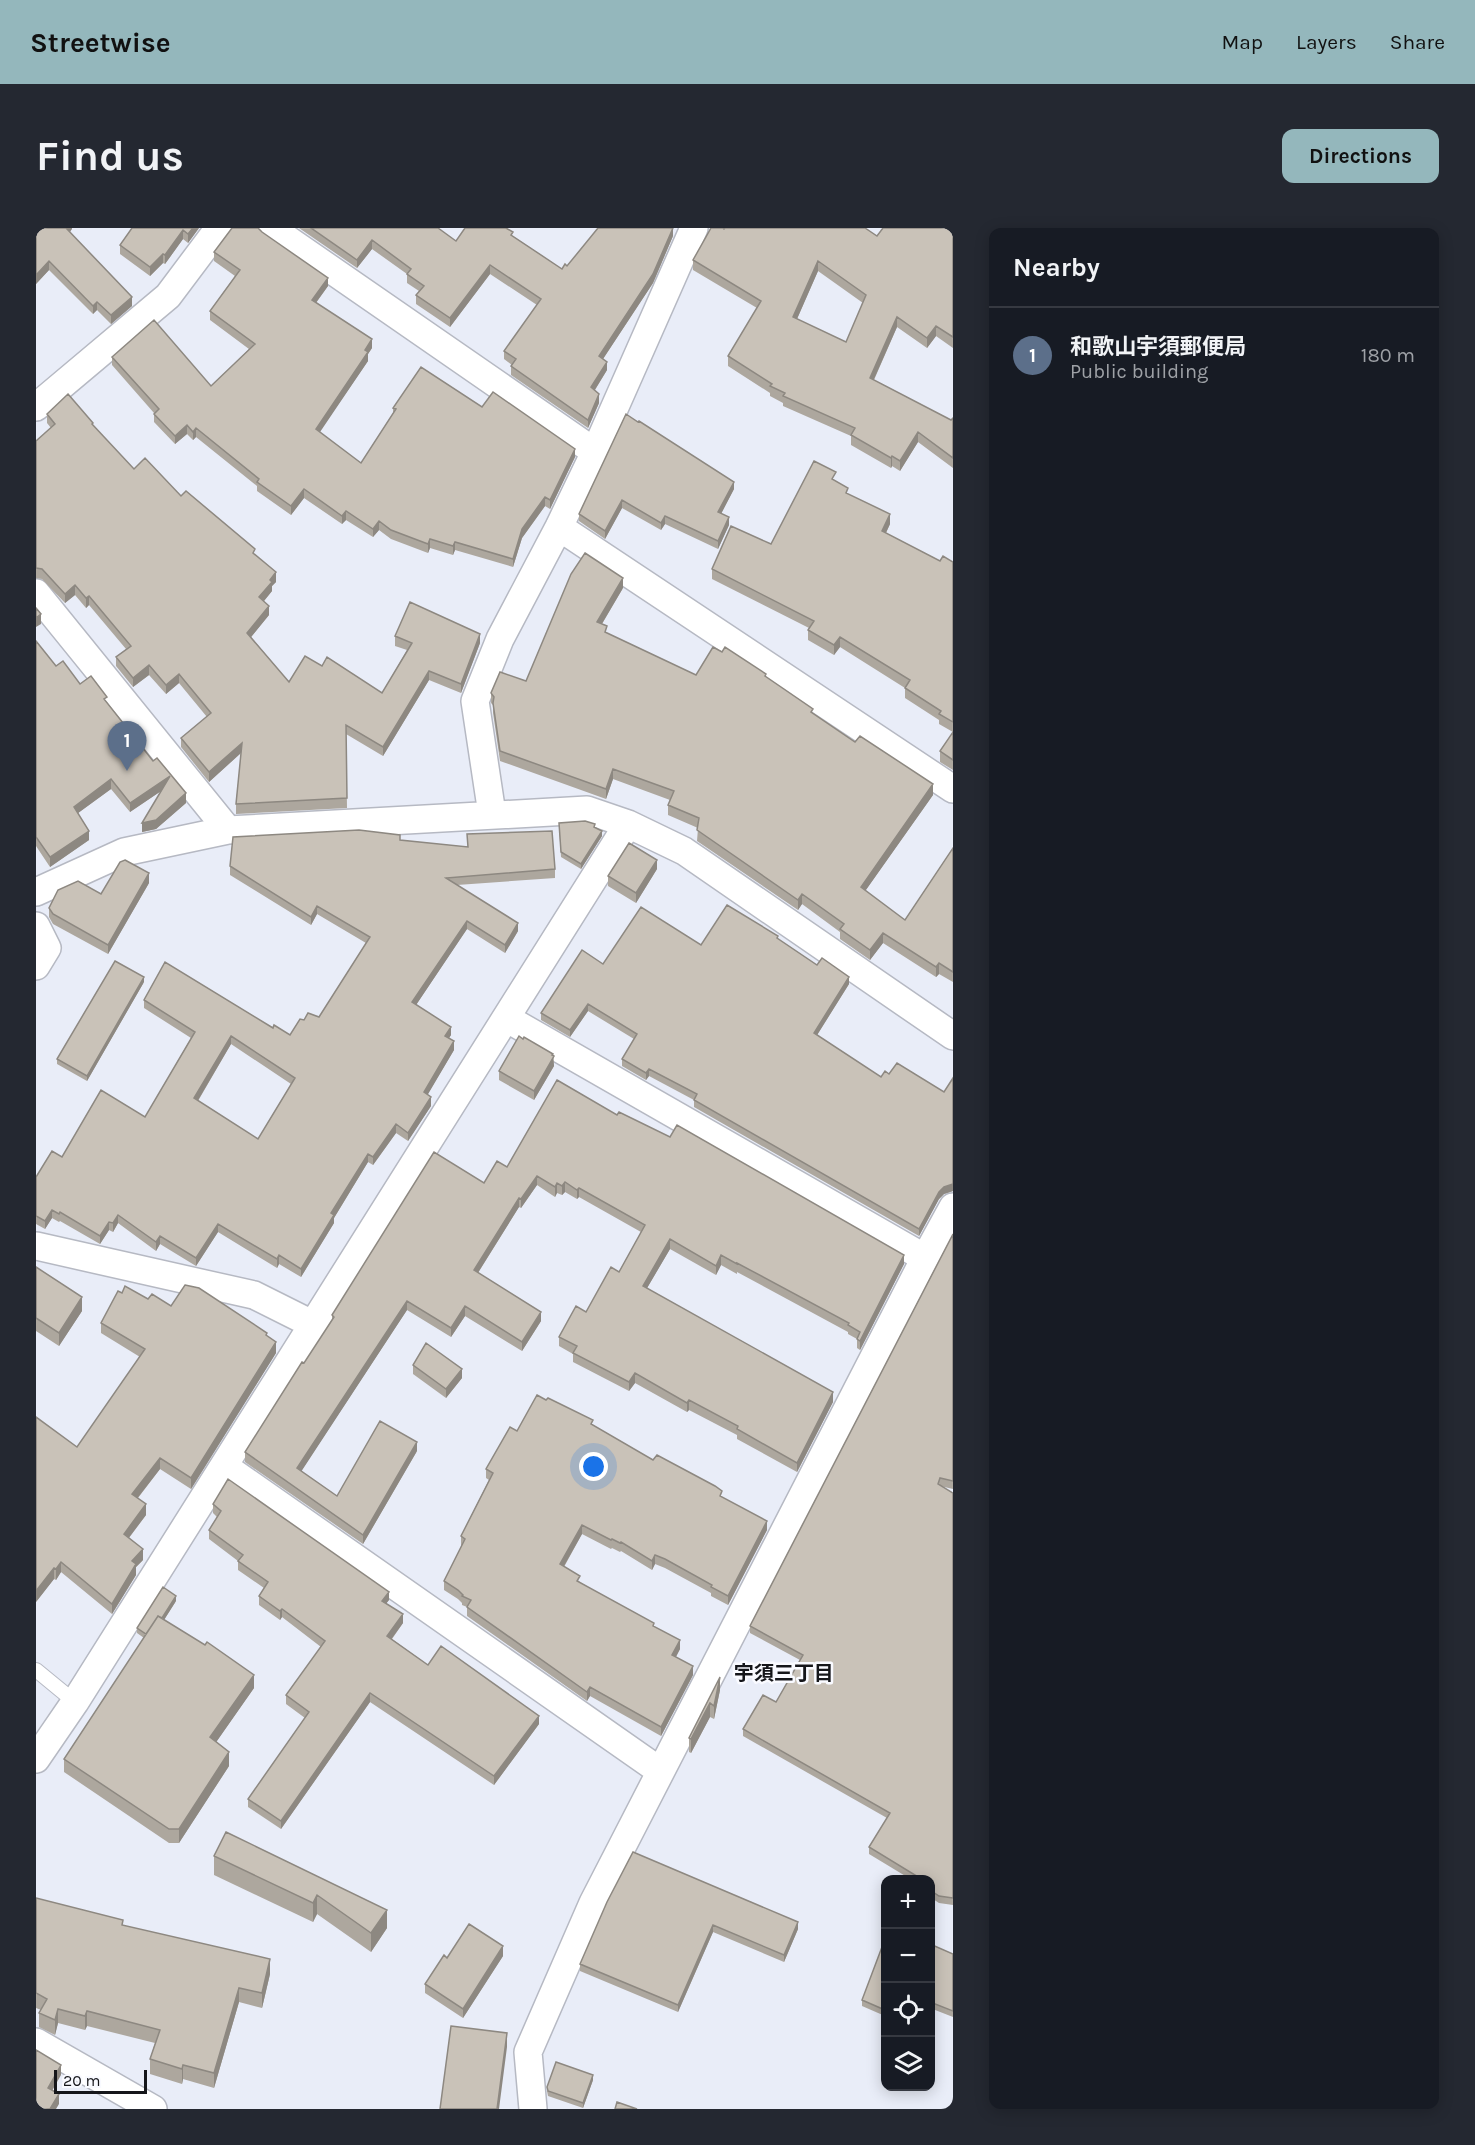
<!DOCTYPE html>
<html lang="en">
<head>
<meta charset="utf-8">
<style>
	body { margin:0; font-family:Karla,"Noto Sans JP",sans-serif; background:#242831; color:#f1f3f6 }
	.controls { position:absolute; right:18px; bottom:18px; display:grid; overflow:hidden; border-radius:12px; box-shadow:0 3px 15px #0003 }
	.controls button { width:54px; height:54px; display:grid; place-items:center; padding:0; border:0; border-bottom:2px solid #363941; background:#171b24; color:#f1f3f6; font:30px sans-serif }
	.scale { position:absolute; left:18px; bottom:15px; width:93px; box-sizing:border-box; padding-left:6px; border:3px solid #15161a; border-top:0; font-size:16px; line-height:21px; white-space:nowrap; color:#15161a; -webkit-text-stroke:4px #f9faff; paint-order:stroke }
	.you { position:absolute; left:558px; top:1239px; width:21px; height:21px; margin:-15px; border:4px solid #fff; border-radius:50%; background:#1a73e8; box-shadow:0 0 0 9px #1a73e833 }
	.badge { display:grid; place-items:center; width:39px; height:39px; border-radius:50%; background:#94b7bc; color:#fff; font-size:20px; font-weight:700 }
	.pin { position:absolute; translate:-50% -50px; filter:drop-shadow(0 2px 3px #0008) }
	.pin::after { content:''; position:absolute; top:32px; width:21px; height:18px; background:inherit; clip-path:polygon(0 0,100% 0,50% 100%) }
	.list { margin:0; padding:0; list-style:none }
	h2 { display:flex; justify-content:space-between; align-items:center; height:78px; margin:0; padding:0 24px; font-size:26px }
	h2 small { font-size:20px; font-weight:400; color:#9ea1a6 }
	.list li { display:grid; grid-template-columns:39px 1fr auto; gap:18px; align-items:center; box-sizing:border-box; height:96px; padding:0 24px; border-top:2px solid #363941 }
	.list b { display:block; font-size:22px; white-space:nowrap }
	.list p { margin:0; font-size:20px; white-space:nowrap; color:#9ea1a6 }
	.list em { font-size:20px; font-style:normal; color:#9ea1a6 }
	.icon { flex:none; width:33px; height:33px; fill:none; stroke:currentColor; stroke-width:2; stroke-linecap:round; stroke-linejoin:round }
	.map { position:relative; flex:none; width:917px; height:1881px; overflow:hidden; border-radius:12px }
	header { display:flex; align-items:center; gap:36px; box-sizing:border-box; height:84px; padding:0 30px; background:#94b7bc; color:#111 }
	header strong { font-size:28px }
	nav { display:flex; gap:33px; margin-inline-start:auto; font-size:21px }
	.intro { display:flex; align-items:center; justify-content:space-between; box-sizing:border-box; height:144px; padding:0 36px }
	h1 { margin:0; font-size:42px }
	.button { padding:15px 27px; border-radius:12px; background:#94b7bc; color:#111; font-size:21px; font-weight:700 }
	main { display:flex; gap:36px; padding:0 36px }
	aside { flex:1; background:#171b24; border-radius:12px; box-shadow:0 3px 15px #0003 }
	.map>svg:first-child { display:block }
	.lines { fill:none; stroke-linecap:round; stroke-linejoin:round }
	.service-casing { stroke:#b6b9c3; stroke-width:16 }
	.minor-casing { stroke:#b6b9c3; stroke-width:30 }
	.service { stroke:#fff; stroke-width:14 }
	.minor { stroke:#fff; stroke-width:27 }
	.wall { fill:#ada79e; fill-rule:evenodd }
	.shaded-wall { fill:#8d8881 }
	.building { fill:#c9c2b8; stroke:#8d8881; stroke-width:1.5; fill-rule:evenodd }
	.labels { text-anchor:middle; stroke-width:5; stroke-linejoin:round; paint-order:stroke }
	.neighbourhood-label { font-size:20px; font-weight:bold; fill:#15161a; stroke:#f9faff }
</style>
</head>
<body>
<header>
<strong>Streetwise</strong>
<nav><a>Map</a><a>Layers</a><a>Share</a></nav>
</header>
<div class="intro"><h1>Find us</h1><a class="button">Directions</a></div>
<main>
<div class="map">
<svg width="917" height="1881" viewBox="0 0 917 1881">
	<rect width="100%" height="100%" fill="#e9edf8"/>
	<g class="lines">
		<g class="service-casing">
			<path id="service" d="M0,1442L39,1474"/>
		</g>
		<g class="minor-casing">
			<path id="minor" d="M235,0L559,224
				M0,179L132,68L183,0
				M523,299L917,561
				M0,365L192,602
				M456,586L439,473L464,411L523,299L559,224L658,0
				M0,664L88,624L192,602L551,582L592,596L648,623L917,808
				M0,698L11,720L0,738
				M470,790L889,1030
				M0,1018L218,1067L276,1096
				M188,1238L624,1543
				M0,1531L39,1474L592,596
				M0,1814L117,1881
				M497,1881L492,1824L557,1675L889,1030L917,979"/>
		</g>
		<use href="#service" class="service"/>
		<use href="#minor" class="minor"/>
	</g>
	<path class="wall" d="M0,0H36L34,4L96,78L75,96L61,82L57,86L13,42L0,56Z
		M96,0H163L152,15L147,11L129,36L127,35L114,48L84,26V17Z
		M263,0H402L420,13L477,8L526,41L531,38L637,8L617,55L567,131L571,142L559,162L563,175L552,200L475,147V138L476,137L468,131V123L501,77L454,46L414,99L380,76V67L383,63L371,55V46L336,21L321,40Z
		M917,0V120L900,108L891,120L861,99L838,152L915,192L917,190V240L882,214L864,243L856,238L855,240L815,217V208L747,178V175L734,168V165L692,138V128L721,80L657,42V32L688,1L841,8ZM782,43L827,75L810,114L761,91Z
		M226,4L292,58L280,75L336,120L332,126V133L283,204L325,235L357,185V180L446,179L539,229L514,281L509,278L486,310L477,339L419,322L417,327L394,320L392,325L355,311L343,302L337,309L310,292L306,296L268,270L255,287L221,263V258L160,209L157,212L151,206L139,216L118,194V185L76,137V129L175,158L213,121L174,92V83L199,48L178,33V24Z
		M11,186L57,198L98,241L145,268L219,327L240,354L236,358V363L228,373L233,387L215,409L253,454L286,438L346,465L371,422L359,418V408L444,415L425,465L393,452L347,528L310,506L311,580L200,586V576L205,525L173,554L145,519V510L171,489L143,455L130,466L113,447L97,459L80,438V429L90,421L53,377L50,380L39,367L29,375L6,351L0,350V213L15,200L11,195Z
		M590,186L698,261L685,285L693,297L682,321L629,296L625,302L586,280L569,311L543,293V286Z
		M800,253L812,266L854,296L850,305L904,333L917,334V504L903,496V492L869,470V460L804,419L798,427L772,412V402L773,400L676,351V341L735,316Z
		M587,360L566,396L571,405L660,447L730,449L777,485L897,567L829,663L869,692L917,620V754L903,746L900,749L847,715L834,732L804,711V704L766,676L762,682L661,613L662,600L632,587V577L634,572L577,551L570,571L464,533L457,485V477L455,475V465L490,453Z
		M0,413L20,438L71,475L150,575L120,601L106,604L125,563L94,584L75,561L42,585L53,612L14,639L0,618Z
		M917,504V542L904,534V523Z
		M523,599H559L566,608L545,641L525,629Z
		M431,606L519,641V650L421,657L482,703L469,725L431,701L380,777L415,807L413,810L418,822L391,867L395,878L372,913L360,905L337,937L332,934L298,990V995L265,1049L243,1036L241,1040L182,1004L160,1038L124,1016L120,1023L82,995L77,1004L73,1002L64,1016L24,993L23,994L16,990L9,1001L0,996V949L26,929L109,889L155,810L108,780V772L237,800L254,807L268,792L283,789L330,715L281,686L275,697L194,647V638L364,612L432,619ZM195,816L255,856L222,911L162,873Z
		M621,641L600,675L572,658V648Z
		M113,655L72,726L17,696L13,689V680L65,666Z
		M742,711L781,737L813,756L781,807L845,849L853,846L908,864L917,850V963L908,966L903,971L883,1008L658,879V872L613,848L610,852L586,838V831L598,811L552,783L534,809L505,792V785L567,736L665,717Z
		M108,754L51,853L21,836V831Z
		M517,828L518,838L498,872L463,852V843Z
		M581,887L868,1036L824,1122L821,1120V1111L812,1106V1104L701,1044V1046L685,1037L680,1047L634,1021L611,1060L797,1174L761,1244L701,1211V1207L653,1182L651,1184L599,1155L593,1163L537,1134V1126L523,1118V1109L550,1084L583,1044L605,1004L543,969L541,971L529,964L526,967L521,965L519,969L501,957L485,980L483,979L442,1045L505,1093L486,1123L429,1088L415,1109L371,1082L265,1243L301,1268L381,1223L327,1316L209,1234V1224L296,1093V1087L448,955L471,939Z
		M917,1006V1261L904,1258L917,1265V1677L903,1675L894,1669V1652H876L833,1626V1619L851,1590L707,1508V1501L740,1474L764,1432L714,1405V1398Z
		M0,1039L46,1083L23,1118L0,1103Z
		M86,1065L135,1078L231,1108L240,1125L155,1261L124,1241L102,1270L110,1287L93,1310L107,1332L100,1339V1347L76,1386L25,1344L20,1352L18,1351L0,1374L41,1219L104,1129L65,1105V1095Z
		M377,1137L426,1150L410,1170L377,1146Z
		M557,1197L617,1232L686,1270L731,1302L692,1377L675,1368V1365L629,1340L619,1336L616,1342L585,1323L584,1324L576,1320L575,1321L546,1306L528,1339L544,1354L618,1399L644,1421L640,1429L657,1447L625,1508L554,1468L551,1473L431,1388V1379L426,1377V1375L422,1371L408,1362V1353L426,1317H425V1308L453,1252L450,1250V1241L481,1203Z
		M177,1276L353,1372L350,1375L367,1395L356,1411L392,1437L503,1496L458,1557L334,1474L245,1601L212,1579V1571L269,1490L250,1476V1467L285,1419L246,1389L244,1392L223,1377V1368L228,1360L202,1342V1333L173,1311V1302L181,1289L177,1285Z
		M140,1373L128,1392L218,1460L180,1514L193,1538L143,1615H133L28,1544V1531L108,1410L101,1405V1400Z
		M684,1449V1462L678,1491L674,1489L655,1525L653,1524V1510Z
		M190,1604L351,1700L335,1724L281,1686L277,1694L178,1647V1628Z
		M597,1624L762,1701L748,1734L677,1704L642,1784L544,1743V1736Z
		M0,1670L87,1698L234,1746L226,1780L203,1774L178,1860L147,1851L146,1856L114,1846V1831L119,1815L51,1798L49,1802L22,1795L19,1807L3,1799V1785L5,1782L0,1780Z
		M849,1711V1788L826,1778V1772Z
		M894,1716L917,1726V1789L894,1780Z
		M467,1728L427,1790L389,1765V1756L411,1730Z
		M557,1852L547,1880L512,1868L511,1863Z"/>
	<path class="shaded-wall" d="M30,0H36V1L30,9Z
		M157,0H163L152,15V6Z
		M637,0V8L617,55L563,137V128Z
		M147,2V11L129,36V27Z
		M336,12V21L321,40V32Z
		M127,26V35L114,48V39Z
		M13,33V42L0,56V47Z
		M782,33V43L757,100V89Z
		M454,37V46L414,99V90Z
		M292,50V58L276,80V72Z
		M96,69V78L75,96V87Z
		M61,74V82L57,86V78Z
		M861,89V99L834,160V150Z
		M900,98V108L891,120V110Z
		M336,111V120L332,126V133L280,210V201Z
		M571,134V142L555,168V159Z
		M563,166V175L552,200V192Z
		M151,197V206L139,216V208Z
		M160,200V209L157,212V204Z
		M882,204V214L864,243V233Z
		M539,221V229L514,281V272Z
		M856,228V238L855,240V230Z
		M698,254V261L682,292V284Z
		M268,261V270L255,287V278Z
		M509,269V278L486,310L477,339V331L486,301Z
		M586,272V280L569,311V303Z
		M310,283V292L306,296V288Z
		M854,286V296L846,313V303Z
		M629,288V296L625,302V295Z
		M693,289V297L682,321V313Z
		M343,293V302L337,309V301Z
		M394,311V320L392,325V316Z
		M419,314V322L417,327V318Z
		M240,344V354L236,358V363L223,379V369L234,352Z
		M587,350V360L561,404V394Z
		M39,357V367L29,375V366Z
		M53,368V377L50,380V370Z
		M233,378V387L211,414V405Z
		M5,386V396L0,399V390Z
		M444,406V415L425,465V456Z
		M804,409V419L798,427V417Z
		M113,437V447L97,459V450Z
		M393,443V452L347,528V519Z
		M143,446V455L130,466V457Z
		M206,515V524L173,554V544Z
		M577,541V551L570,571V561Z
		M134,548V557L94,584V575Z
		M75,551V561L38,588V579Z
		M897,556V567L825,669V659Z
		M150,565V575L120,601L106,604V595Z
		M53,603V612L14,639V629Z
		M566,603V608L545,641V636Z
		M621,632V641L600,675V665Z
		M113,645V655L72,726V717Z
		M766,666V676L762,682V672Z
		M281,678V686L275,697V689Z
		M431,693V701L376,783V774Z
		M482,695V703L469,725V717Z
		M847,705V715L834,732V722Z
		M903,735V746L900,749V739Z
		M108,749V754L51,853V848Z
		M813,749V756L778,812V805Z
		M552,776V783L534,809V802Z
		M415,799V807L409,816V808Z
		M195,808V816L158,879V870Z
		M418,813V822L388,873V864Z
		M517,826L518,838L498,872V863Z
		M613,841V848L610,852V845Z
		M395,869V878L372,913V905Z
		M360,896V905L337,937V929Z
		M332,926V934L298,990V995L265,1049V1041L295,985Z
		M501,948V957L485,980V971Z
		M529,954V964L526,967V958Z
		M521,955V965L519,969V959Z
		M917,956V963L908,966L903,971L883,1008V1001L903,964L908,959Z
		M543,960V969L541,971V962Z
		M483,970V979L438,1051V1042Z
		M16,982V990L9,1001V993Z
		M82,987V995L77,1004V995Z
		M73,994V1002L64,1016V1008Z
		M182,996V1004L160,1038V1030Z
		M124,1008V1016L120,1023V1014Z
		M634,1011V1021L607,1067V1058Z
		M243,1027V1036L241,1040V1031Z
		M685,1027V1037L680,1047V1038Z
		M868,1027V1036L824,1122V1113Z
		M46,1069V1083L23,1118V1105Z
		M371,1073V1082L261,1250V1240Z
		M429,1078V1088L415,1109V1100Z
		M505,1084V1093L486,1123V1114Z
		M240,1114V1125L155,1261V1250Z
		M426,1141V1150L410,1170V1161Z
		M599,1145V1155L593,1163V1154Z
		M797,1164V1174L761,1244V1235Z
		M653,1172V1182L651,1184V1175Z
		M381,1214V1223L327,1316V1307Z
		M124,1230V1241L96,1277V1266Z
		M110,1276V1287L88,1316V1306Z
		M731,1293V1302L692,1377V1368Z
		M546,1297V1306L524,1345V1336Z
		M107,1321V1332L100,1339V1347L76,1386V1376L96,1333Z
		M619,1327V1336L616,1342V1333Z
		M25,1334V1344L20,1352V1341Z
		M18,1340V1351L0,1374V1363Z
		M353,1364V1372L346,1381V1373Z
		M140,1368V1373L114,1414V1409Z
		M246,1381V1389L244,1392V1383Z
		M367,1386V1395L351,1417V1408Z
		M644,1412V1421L636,1436V1427Z
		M657,1438V1447L625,1508V1499Z
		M218,1447V1460L174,1523V1509Z
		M684,1449V1462L678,1491V1478Z
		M554,1459V1468L551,1473V1464Z
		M334,1465V1474L245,1601V1593Z
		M674,1475V1489L655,1525V1511Z
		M503,1488V1496L458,1557V1548Z
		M193,1524V1538L143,1615V1601Z
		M281,1667V1686L277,1694V1675Z
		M351,1682V1700L335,1724V1705Z
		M762,1694V1701L748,1734V1727Z
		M677,1697V1704L642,1784V1777Z
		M467,1718V1728L427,1790V1781Z
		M234,1731V1746L226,1780V1765Z
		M203,1760V1774L178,1860V1845Z
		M22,1781V1795L19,1807V1792Z
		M51,1783V1798L49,1802V1788Z
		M471,1805V1819L463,1881H461Z
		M25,1837V1847L12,1870V1860Z
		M147,1837V1851L146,1856V1841Z
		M557,1847V1852L547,1880V1875Z
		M23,1866V1876L20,1881H14Z"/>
	<path class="building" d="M0,0H30L96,69L75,87L61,74L57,78L13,33L0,47Z
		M96,0H157L152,6L147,2L129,27L127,26L114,39L84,17Z
		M196,0H222L226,4L292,50L276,72L336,111L329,122L332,124L280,201L325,235L360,181L357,180L385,139L446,179L457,164L539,221L514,272L509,269L486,301L477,331L419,314L417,318L394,311L392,316L355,302L343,293L337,301L310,283L306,288L268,261L255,278L221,254L223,251L160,200L157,204L151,197L139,208L118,186L123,181L76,129L118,92L175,158L219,116L174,83L204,42L178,24Z
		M275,0H402L420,13L429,0H470L477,4L475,7L526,41L529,36L531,38L562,0H637L617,46L563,128L571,134L555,159L563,166L552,192L475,138L480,131L468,123L505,71L454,37L414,90L380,67L388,58L371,46L375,41L336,12L321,32Z
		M675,0H687L688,1L689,0H829L841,8L847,0H917V109L900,98L891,110L861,89L834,150L915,192L917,190V230L882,204L864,233L856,228L855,230L815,207L819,200L747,168L749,165L734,158L736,156L692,128L725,73L657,32ZM782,33L830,67L810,114L757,89Z
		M32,166L57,195L56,196L98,241L109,230L145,268L150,263L219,321L217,325L240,344L234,352L236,354L223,369L233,378L211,405L253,454L269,428L286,438L291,429L346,465L376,415L359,408L374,374L444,406L425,456L393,443L347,519L310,497L311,570L200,576L206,515L173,544L145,510L175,485L143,446L130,457L113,437L97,450L80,429L95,418L53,368L50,370L39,357L29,366L6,341L0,340V213L19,196L11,186Z
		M590,186L602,194L603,193L698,254L682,284L693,289L682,313L629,288L625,295L586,272L569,303L543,286Z
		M778,233L800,244L796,251L812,260L810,265L854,286L846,303L904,333L907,328L917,334V494L903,486L905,483L869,460L874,452L804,409L798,417L772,402L778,393L676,341L695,298L735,316Z
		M549,325L587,350L561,394L571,398L569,404L660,447L677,419L686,424L689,419L730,446L729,448L777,481L775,484L819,514L824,508L897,556L825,659L869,692L917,620V744L903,735L900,739L847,705L834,722L804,701L808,696L766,666L762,672L661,602L663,590L632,577L638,563L577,541L570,561L464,523L457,475L458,469L455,465L464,444L490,453L535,346Z
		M0,380L5,386L0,390Z
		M0,413L20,438L27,433L44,456L55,448L71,469L68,471L117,533L121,530L150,565L120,592L106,595L134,548L94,575L75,551L38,579L53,603L14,629L0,609Z
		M917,504V532L904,523Z
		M549,593L559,596L558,599L566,603L545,636L525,624L523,595Z
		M323,602L364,607V612L432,619L431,606L516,603L519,641L410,650L482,695L469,717L431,693L376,774L415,799L409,808L418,813L388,864L395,869L372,905L360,896L337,929L332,926L295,985L298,987L265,1041L243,1027L241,1031L182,996L160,1030L124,1008L120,1014L82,987L77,995L73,994L64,1008L24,984L23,986L16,982L9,993L0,988V949L16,923L26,929L65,862L109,889L159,804L108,772L129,734L237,800L238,797L254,807L264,791L268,792L272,785L283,789L334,709L281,678L275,689L194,638L197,609ZM195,808L259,850L222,911L158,870Z
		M593,615L621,632L600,665L572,648Z
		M89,632L113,645L72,717L17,686L13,680L22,662L42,653L65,666L84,634Z
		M691,677L742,708L741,710L781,737L786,730L813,749L778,805L845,849L849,843L853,846L861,835L908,864L917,850V956L908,959L903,964L883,1001L658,872L661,866L613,841L610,845L586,831L601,806L552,776L534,802L505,785L546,722L567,736L605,679L665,717Z
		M79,733L108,749L51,848L21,831Z
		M483,808L487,811L488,809L517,826L516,827L518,828L498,863L463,843Z
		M521,852L581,887L583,884L634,909L641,897L868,1027L824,1113L821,1111L824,1104L812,1097L813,1095L701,1035V1036L685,1027L680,1038L634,1011L607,1058L797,1164L761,1235L701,1201L702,1198L653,1172L651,1175L599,1145L593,1154L537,1125L541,1118L523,1109L540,1078L550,1084L575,1039L583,1044L609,997L543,960L541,962L529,954L526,958L521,955L519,959L501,948L485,971L483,970L438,1042L505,1084L486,1114L429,1078L415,1100L371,1073L261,1240L301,1268L344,1193L381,1214L327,1307L209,1224L266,1134L268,1135L298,1089L296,1087L398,924L448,955L461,933L471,939Z
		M917,1006V1253L904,1250L902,1256L917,1265V1670L903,1668L894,1662V1652H887L833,1619L854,1585L707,1501L727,1467L740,1474L767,1427L714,1398Z
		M0,1039L46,1069L23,1105L0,1090Z
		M149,1057L163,1060L231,1105L230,1107L240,1114L155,1250L124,1230L96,1266L110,1276L88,1306L107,1321L96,1333L100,1336L76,1376L25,1334L20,1341L18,1340L0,1363V1189L41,1219L109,1121L65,1095L82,1063L86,1065L89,1058L112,1071L116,1066L135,1078Z
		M390,1115L426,1141L410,1161L377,1137Z
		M501,1167L510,1172L512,1170L557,1192L555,1196L617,1232L621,1227L679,1258L686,1263L684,1268L731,1293L692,1368L675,1359L676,1357L629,1331L619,1327L616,1333L585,1314L584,1315L576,1311L575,1312L546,1297L524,1336L544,1348L541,1353L618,1395L617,1398L644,1412L636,1427L657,1438L625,1499L554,1459L551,1464L431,1379L435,1372L426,1368L427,1367L422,1362L408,1353L429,1311L425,1308L457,1245L450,1241L474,1199L481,1203Z
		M192,1251L353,1364L346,1373L367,1386L351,1408L392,1437L405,1418L503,1488L458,1548L334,1465L245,1593L212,1571L273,1484L250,1467L289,1413L246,1381L244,1383L223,1368L232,1354L202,1333L207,1327L173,1302L185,1283L177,1276Z
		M127,1359L140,1368L126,1390L122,1388L110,1406L101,1400Z
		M122,1388L169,1417L171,1414L218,1447L174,1509L193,1524L143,1601H133L28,1531Z
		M684,1449L678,1478L674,1475L655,1511L653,1510Z
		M190,1604L351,1682L335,1705L281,1667L277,1675L178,1628Z
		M597,1624L762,1694L748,1727L677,1697L642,1777L544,1736L571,1674Z
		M0,1670L87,1692L86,1697L234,1731L226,1765L203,1760L178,1845L147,1837L146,1841L114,1831L124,1802L51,1783L49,1788L22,1781L19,1792L3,1785L11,1771L0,1765Z
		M433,1696L467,1718L427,1781L389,1756L408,1727L411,1730Z
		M849,1711V1782L826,1772Z
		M894,1716L917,1726V1783L894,1774Z
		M415,1798L471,1805L461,1881H404Z
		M0,1822L25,1837L12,1860L23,1866L14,1881H0Z
		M520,1834L557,1847L547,1875L512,1863L511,1859Z
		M581,1874L601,1881H579Z"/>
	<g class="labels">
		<g class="neighbourhood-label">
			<text x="748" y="1452">宇須三丁目</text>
		</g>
	</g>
</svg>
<div class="controls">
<button>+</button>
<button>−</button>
<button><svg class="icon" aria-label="locate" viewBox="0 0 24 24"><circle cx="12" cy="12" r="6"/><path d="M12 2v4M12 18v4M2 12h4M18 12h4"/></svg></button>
<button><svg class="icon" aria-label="layers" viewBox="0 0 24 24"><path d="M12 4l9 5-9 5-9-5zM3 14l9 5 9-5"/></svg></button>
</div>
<div class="scale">20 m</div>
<div class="you"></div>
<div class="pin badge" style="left:91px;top:543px;background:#5c6f8a">1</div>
</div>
<aside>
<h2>Nearby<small></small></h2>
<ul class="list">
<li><span class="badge" style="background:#5c6f8a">1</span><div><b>和歌山宇須郵便局</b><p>Public building</p></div><em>180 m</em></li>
</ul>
</aside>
</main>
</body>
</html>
